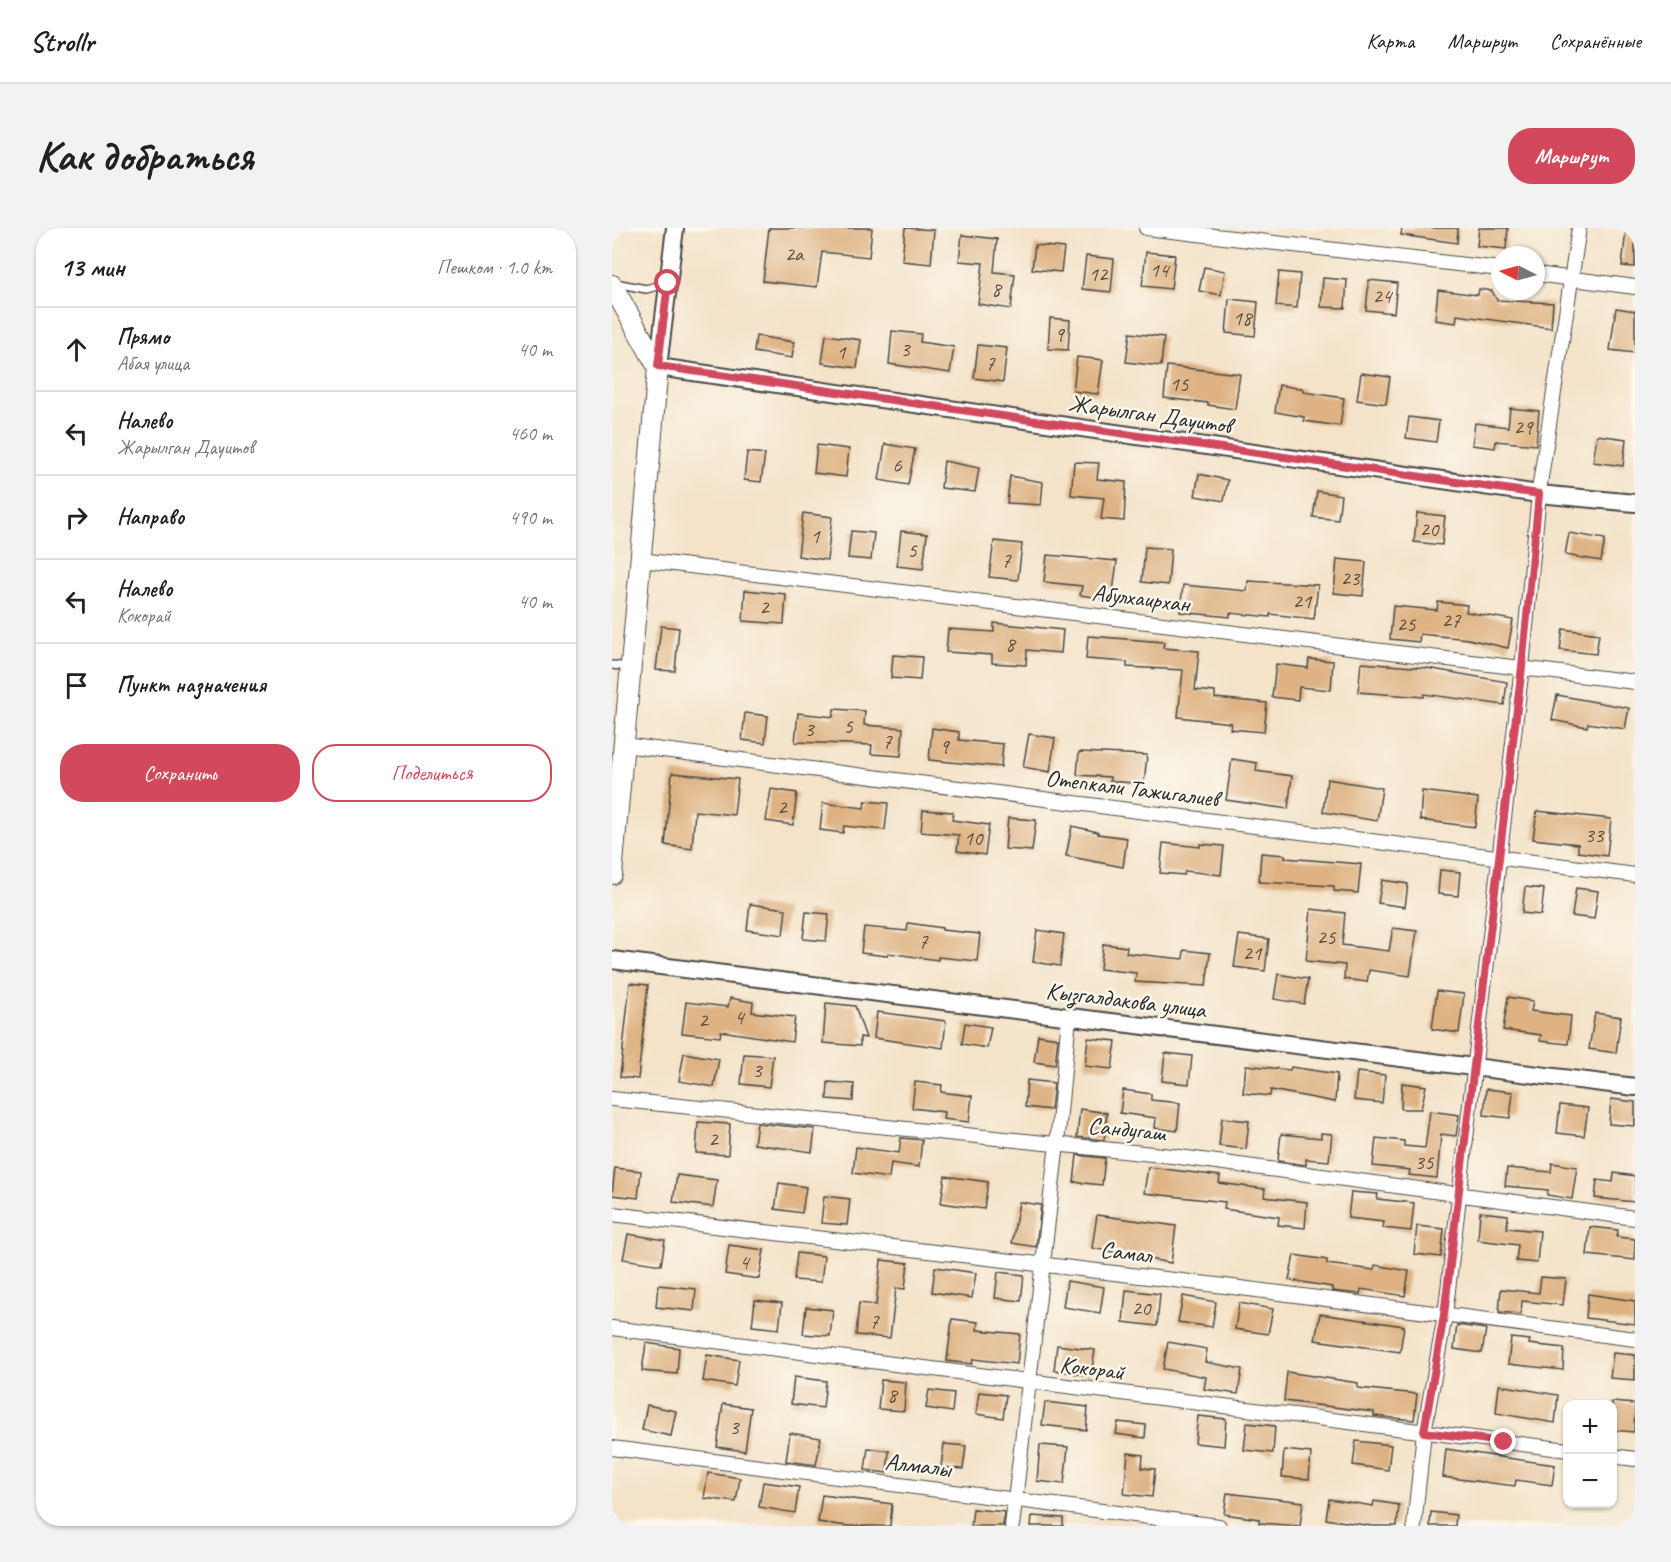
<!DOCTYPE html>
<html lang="ru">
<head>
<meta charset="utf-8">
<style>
	body { margin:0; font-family:Caveat,sans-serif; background:#f2f2f2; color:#202124 }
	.controls { position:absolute; right:18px; bottom:18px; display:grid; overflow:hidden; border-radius:12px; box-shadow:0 2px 4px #0004 }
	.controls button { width:54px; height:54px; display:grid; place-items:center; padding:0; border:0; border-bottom:2px solid #e0e0e0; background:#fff; color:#202124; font:30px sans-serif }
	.compass { position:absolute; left:879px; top:18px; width:54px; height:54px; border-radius:50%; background:#fff; box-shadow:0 2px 4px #0004; rotate:276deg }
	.stop { position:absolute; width:18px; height:18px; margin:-14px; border:4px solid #d1495b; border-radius:50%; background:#fff }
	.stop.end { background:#d1495b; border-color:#fff; box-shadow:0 2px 6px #0008 }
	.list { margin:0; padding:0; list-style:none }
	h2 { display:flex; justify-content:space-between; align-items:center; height:78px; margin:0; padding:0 24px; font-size:26px }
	h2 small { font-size:20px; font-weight:400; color:#757577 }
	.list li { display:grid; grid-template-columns:39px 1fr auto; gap:18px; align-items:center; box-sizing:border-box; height:84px; padding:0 24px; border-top:2px solid #e0e0e0 }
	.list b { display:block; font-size:22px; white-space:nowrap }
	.list p { margin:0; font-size:20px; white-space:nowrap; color:#757577 }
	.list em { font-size:20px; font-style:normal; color:#757577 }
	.actions { display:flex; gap:12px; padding:18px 24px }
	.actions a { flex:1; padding:14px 0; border:2px solid #d1495b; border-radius:24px; text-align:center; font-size:21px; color:#d1495b }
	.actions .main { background:#d1495b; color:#fff }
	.icon { flex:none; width:33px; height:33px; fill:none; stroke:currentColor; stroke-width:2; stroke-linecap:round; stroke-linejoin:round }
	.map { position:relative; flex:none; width:1023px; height:1298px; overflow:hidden; border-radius:24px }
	header { display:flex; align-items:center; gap:36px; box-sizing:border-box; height:84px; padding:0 30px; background:#fff; border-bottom:2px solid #e0e0e0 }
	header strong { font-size:28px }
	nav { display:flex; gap:33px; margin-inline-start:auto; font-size:21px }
	.intro { display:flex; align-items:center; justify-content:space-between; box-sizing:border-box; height:144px; padding:0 36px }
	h1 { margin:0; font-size:42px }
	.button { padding:15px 27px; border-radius:24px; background:#d1495b; color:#fff; font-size:21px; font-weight:700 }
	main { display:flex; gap:36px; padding:0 36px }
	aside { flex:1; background:#fff; border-radius:24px; box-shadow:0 2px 4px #0004 }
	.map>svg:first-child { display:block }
	.building { fill:#deb283 }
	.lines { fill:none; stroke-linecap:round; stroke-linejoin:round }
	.service-casing { stroke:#494743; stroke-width:10 }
	.minor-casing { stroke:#494743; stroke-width:16 }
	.tertiary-casing { stroke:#494743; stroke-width:20 }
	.secondary-casing { stroke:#494743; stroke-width:22 }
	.service { stroke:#fff; stroke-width:7 }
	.minor { stroke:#fff; stroke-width:14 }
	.tertiary { stroke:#fff; stroke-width:16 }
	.secondary { stroke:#fff; stroke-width:20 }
	.route { stroke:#d1495b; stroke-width:8 }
	.labels { text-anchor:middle; stroke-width:5; stroke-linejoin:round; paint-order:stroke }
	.number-label { font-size:21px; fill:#584d41 }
	.street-label { font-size:24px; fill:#2b2b2b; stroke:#fbf7ec }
</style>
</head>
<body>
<header>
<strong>Strollr</strong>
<nav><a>Карта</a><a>Маршрут</a><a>Сохранённые</a></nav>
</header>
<div class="intro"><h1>Как добраться</h1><a class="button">Маршрут</a></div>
<main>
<aside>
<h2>13 мин<small>Пешком · 1.0 km</small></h2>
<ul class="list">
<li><svg class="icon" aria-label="ahead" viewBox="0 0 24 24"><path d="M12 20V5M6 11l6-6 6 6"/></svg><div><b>Прямо</b><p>Абая улица</p></div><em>40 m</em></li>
<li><svg class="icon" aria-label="left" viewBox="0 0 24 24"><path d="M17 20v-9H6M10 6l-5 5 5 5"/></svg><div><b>Налево</b><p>Жарылган Дауитов</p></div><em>460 m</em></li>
<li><svg class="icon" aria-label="right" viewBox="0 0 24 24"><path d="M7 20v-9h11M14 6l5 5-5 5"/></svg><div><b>Направо</b></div><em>490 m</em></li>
<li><svg class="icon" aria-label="left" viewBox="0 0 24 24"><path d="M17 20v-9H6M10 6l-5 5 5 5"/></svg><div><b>Налево</b><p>Кокорай</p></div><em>40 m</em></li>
<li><svg class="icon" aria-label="arrive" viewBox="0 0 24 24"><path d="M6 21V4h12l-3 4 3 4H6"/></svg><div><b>Пункт назначения</b></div></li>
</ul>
<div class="actions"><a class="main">Сохранить</a><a>Поделиться</a></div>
</aside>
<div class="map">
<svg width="1023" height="1298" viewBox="0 0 1023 1298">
	<rect width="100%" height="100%" fill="#fbf7ec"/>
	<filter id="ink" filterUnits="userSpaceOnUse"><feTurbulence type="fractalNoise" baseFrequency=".0167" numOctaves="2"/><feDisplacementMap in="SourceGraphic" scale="12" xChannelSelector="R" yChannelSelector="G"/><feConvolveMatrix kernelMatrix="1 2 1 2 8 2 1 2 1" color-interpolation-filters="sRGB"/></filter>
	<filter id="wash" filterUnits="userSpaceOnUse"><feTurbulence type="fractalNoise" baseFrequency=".008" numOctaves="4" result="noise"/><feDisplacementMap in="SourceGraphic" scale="24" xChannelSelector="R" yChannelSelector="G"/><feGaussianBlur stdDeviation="1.35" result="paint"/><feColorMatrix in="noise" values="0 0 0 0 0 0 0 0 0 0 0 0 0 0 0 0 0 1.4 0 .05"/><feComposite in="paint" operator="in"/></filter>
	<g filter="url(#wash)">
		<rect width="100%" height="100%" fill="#f4e3c9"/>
		<g id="blocks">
			<path class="building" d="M157,0H260L257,29L210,24L205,59L151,53Z
				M293,0L322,2L319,36L290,33Z
				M790,0H846L845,15L789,7Z
				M867,0H896L894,21L865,18Z
				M1014,2L1023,3V39L1010,38Z
				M350,7L385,11L382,44L403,46L399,81L366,76L371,35L347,33Z
				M423,17L452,20L449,44L420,41Z
				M534,24L563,27L559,61L530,58Z
				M474,28L502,31L499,64L470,61Z
				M592,39L613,43L609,67L587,63Z
				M667,44L688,46L685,80L664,78Z
				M711,50L735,52L733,80L709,79Z
				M757,52L785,55L782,85L754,82Z
				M867,61L880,63L885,72L941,75L939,100L845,87L844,95L823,92L826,62L866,67Z
				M617,71L646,74L643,108L614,105Z
				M1004,80L1023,83V125L998,122Z
				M438,90L458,92L456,122L436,121Z
				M280,103L309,106L308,114L342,119L338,145L277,136Z
				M518,105L552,109L549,138L514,134Z
				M214,107L249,112L245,140L210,135Z
				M144,108L182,114L180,130L142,124Z
				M366,117L395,120L391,154L362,150Z
				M465,129L491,132L486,166L461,163Z
				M555,138L628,146L623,181L596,177V175L552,170Z
				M749,145L778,149L774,176L745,172Z
				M667,157L692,161L691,164L732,170L728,198L692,193V189L663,184Z
				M898,180L927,183L924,217L884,213L883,220L860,217L863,195L896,199Z
				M797,189L827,193L824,214L794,210Z
				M985,207L1014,211L1011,238L981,234Z
				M273,216L303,221L296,257L267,252Z
				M205,217L237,221L234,249L202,245Z
				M135,224L153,226L149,254L132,252Z
				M332,233L367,240L363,264L329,260Z
				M462,234L487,235L485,251L514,254L512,293L489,291L492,270L459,267Z
				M587,246L616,252L612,273L583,268Z
				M398,248L431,254L429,277L395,275Z
				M705,263L729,267L726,292L701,289Z
				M191,285L220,289L215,332L186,328Z
				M805,285L833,288L830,317L802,314Z
				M239,303L262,305L259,332L236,330Z
				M289,303L315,306L311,341L285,338Z
				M957,305L993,311L989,333L953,327Z
				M382,313L410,316L406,352L377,349Z
				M533,319L559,321L556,357L530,354Z
				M435,327L505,333L500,372L468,367L470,358L432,354Z
				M725,331L754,334L751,368L722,365Z
				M636,353L706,357L702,391L658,386V389L618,385V389L568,384L571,357L635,363Z
				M133,362L174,366L172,396L131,393Z
				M826,374L855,377L854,384L901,392L896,420L856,411L808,406L807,414L778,411L781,378L825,382Z
				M382,395L451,402L449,425L415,422L414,437L380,435V427L334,424L336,401L382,404Z
				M49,398L67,400L63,443L44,442Z
				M951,401L987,406L984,426L948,422Z
				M476,408L552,414L551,420L587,423L583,462L603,464V470L655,475L652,504L618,501L619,495L566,489L571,442L515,439V434L474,431Z
				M281,427L310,429L308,452L279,450Z
				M697,431L721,433L719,462L687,459L686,472L660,469L664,436L696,440Z
				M749,435L815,440L895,454L892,477L812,466V469L746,464Z
				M945,467L1017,480L1013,501L976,495L975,499L940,492Z
				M222,481L253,483L252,497L291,500L289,528L259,526L260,517L183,514L186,485L221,489Z
				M133,485L156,488L153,515L130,512Z
				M320,500L347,504V512L391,516L389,539L317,532Z
				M417,506L443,510L438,544L411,539Z
				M467,524L535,527L532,556L498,553V549L465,547Z
				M620,531L645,535L644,543L680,548L676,581L614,572Z
				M60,545L126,551L122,587L83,583L80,621L53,617Z
				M715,551L770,560L765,593L711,584Z
				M159,561L185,565L181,597L154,593Z
				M810,563L866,570L863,599L808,592Z
				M253,573L276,575L273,602L232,598L231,605L208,602L211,575L252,580Z
				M311,582L341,584L340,592L377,597L373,627L345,623L347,607L309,604Z
				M925,583L999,591L995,628L966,624V616L921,611Z
				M396,590L424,592L420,623L393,621Z
				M460,598L486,604V606L515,610L511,639L454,628Z
				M551,615L588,619V616L612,618L609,647L573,643L572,647L548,645Z
				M649,625L673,627V630L749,636L746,665L722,663V658L647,654Z
				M828,642L848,644L846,668L826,666Z
				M770,652L796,656L793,679L766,675Z
				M913,659L932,661L929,687L910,685Z
				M964,660L986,663L982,691L960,688Z
				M138,676L174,681L171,707L135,702Z
				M699,681L733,685L730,717L777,723L781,700L805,703L798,748L757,742L755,754L732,751L733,737L694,733Z
				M194,684L217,686L214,713L191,711Z
				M296,695L330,700V702L368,706L365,733L326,729V732L276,725L275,728L249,725L252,699L295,703Z
				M425,702L452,706L448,738L421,734Z
				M627,707L657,711L653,743L622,739Z
				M491,716L515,719L514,725L571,731L572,722L598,725L594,758L523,754L524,745L488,741Z
				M666,746L696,751L692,776L662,771Z
				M18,755L36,757L26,851L8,849Z
				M825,763L852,766L847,805L820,801Z
				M896,769L921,773L919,783L959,788L956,816L928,813L929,807L891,802Z
				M118,770L141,774L140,784L183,789L180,814L109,803L108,809L70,805L74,774L116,779Z
				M214,775L243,778L254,810L248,809V818L211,815Z
				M265,784L334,793L331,820L262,810Z
				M983,785L1009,789L1004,825L977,821Z
				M353,795L379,799L375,820L350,816Z
				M426,807L446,810L443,837L422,834Z
				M476,810L504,813L500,841L473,838Z
				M72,825L107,831L102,859L67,853Z
				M553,825L580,828L577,856L550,853Z
				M132,826L161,828L157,859L129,856Z
				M634,837L678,842L679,839L725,846L723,874L659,862L658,868L631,865Z
				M745,844L773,847L770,875L742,872Z
				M415,852L442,855L439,882L413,879Z
				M216,854L242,856L241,873L215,871Z
				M303,854L330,857L329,864L360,868L357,894L331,891L332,884L300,880Z
				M790,855L814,858L809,881H789Z
				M874,861L901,864L898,890L872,887Z
				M511,862L539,866V872L568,875L565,903L543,900L544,890L508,885Z
				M999,871L1023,874V898L997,896Z
				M948,877L976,880L972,908L945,905Z
				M468,881L495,885L492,912L465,909Z
				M818,883L847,887L844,908L829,906L825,950L797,947L798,942L761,938L764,910L792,913V918L813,920Z
				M610,890L637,893L634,921L607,918Z
				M86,894L118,896L116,927L84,925Z
				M145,895L203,901L200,924L142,916Z
				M709,905L720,906L717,933L694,931V937L666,933L669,906L709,910Z
				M289,910L310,912L307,939L279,935L277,950L241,945L244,919L287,925Z
				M465,927L493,930L490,957L462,954Z
				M940,935L965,939L960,971L935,967L936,962L893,958L895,940L939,944Z
				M536,939L608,948L607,955L653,961L652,969L695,974L693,1000L666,997L667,989L612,981L613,974L532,965Z
				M3,940L29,943L26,970L0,967Z
				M1002,945L1023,948V974L983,970L985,952L1001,954Z
				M65,947L105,952L101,979L61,974Z
				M333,948L376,954L372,981L329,975Z
				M167,955L194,959L190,985L163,981Z
				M739,964L766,966L765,971L802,975L799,1003L771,1000L772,994L736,990Z
				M212,968L238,971L235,997L209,995Z
				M407,974L429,977L424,1019L400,1015Z
				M868,984L896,987L895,1000L928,1003L925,1035L904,1033L906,1017L866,1012Z
				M485,987L564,998L559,1035L480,1020Z
				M805,998L832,1001L829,1029L802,1026Z
				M978,999L1006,1002L1005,1009L1023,1011V1032L975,1027Z
				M16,1006L53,1012L49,1037L11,1031Z
				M117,1017L152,1022L147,1051L113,1046Z
				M185,1025L212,1028L209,1054L182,1052Z
				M682,1027L715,1032V1036L762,1042L763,1037L797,1043L793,1068L749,1061L748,1066L720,1063V1059L677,1052Z
				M269,1032L296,1035L293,1061L284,1060L278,1110L244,1107L247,1075L264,1077Z
				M323,1039L364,1045L360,1070L320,1064Z
				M386,1044L412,1047L409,1073L383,1070Z
				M929,1049L954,1051L951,1077L910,1073L909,1086L887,1084L889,1061L927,1065Z
				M455,1053L492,1059L488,1085L451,1079Z
				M46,1057L84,1061L82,1083L44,1079Z
				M514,1062L548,1066L545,1098L511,1094Z
				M976,1066L1023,1073V1096L974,1090Z
				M571,1068L604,1074L600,1099L566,1094Z
				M143,1072L170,1075L167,1101L140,1098Z
				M627,1075L661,1081L656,1106L623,1101Z
				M194,1079L221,1082L218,1108L191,1106Z
				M708,1086L792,1098L788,1124L703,1112Z
				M340,1091L366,1094L365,1102L408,1106L405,1136L361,1131L360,1136L335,1133Z
				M845,1097L874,1101L870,1125L842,1121Z
				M899,1110L918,1112L917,1116L952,1120L951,1142L896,1136Z
				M556,1114L595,1121L593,1134L630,1141L626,1166L592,1161L594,1149L551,1141Z
				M34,1115L67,1120L65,1146L30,1143Z
				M445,1117L483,1122L479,1148L442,1142Z
				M1001,1125L1023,1127V1152L998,1150Z
				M95,1127L127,1132L123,1158L91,1153Z
				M675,1144L746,1155V1160L805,1166L802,1192L762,1188V1184L672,1173Z
				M182,1149L214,1153L211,1180L179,1176Z
				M269,1152L294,1154L292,1183L266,1181Z
				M887,1157L946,1167L943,1195L884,1185Z
				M317,1162L342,1165L340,1184L314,1180Z
				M367,1164L394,1167L391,1190L364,1186Z
				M433,1174L476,1179L474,1202L430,1197Z
				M1000,1174L1023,1176L1022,1204L1000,1202Z
				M111,1176L139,1180L133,1223L105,1219Z
				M35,1177L64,1183L59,1208L30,1202Z
				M586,1188L614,1191L612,1218L583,1215Z
				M506,1194L534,1197L533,1210L504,1206Z
				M635,1195L663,1198L661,1225L632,1222Z
				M178,1205L209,1210L204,1237L174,1233Z
				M744,1213L779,1217L776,1242L741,1237Z
				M332,1216L354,1218L351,1241L329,1239Z
				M428,1217L456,1219L452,1256L425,1253Z
				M256,1220L277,1223L275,1245L253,1242Z
				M834,1221L943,1237L940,1257L904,1252L903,1258L831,1249Z
				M672,1222L699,1225L697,1251L670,1249Z
				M516,1225L531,1227L530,1240L543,1241L540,1269L512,1266Z
				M96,1245L128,1250L124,1274L92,1270Z
				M151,1254L187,1259L183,1285L147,1279Z
				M615,1265L691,1274L688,1298L647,1295V1291L612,1286Z
				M210,1267L280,1276L278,1298H235L206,1294Z
				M717,1271L761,1278L762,1273L787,1277L785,1298H760L714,1291Z
				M361,1281L393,1284L391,1298H359Z
				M819,1284L844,1287L843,1298H818Z
				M420,1288L451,1290V1298H419Z"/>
		</g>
	</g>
	<g filter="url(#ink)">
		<use href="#blocks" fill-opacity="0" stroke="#494743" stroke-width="1.5"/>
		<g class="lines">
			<g class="service-casing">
				<path id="service" d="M3,55L34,61L56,55
					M0,437L16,439"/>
			</g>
			<g class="minor-casing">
				<path id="minor" d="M534,0L888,41
					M924,46L1023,59
					M29,332L1023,454
					M12,517L1023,647
					M0,871L560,928L1023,990
					M0,986L613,1058L1023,1111
					M0,1100L956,1222
					M0,1220L607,1298
					M1000,1228L1023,1231
					M400,1298L445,916L457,789
					M802,1298L812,1204L833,1087L910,439L928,256L967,0"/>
			</g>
			<g class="tertiary-casing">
				<path id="tertiary" d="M63,0L46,139L927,266L1023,275
					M0,732L1023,859"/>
			</g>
			<g class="secondary-casing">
				<path id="secondary" d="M0,57L46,139L0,646"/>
			</g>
			<use href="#service" class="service"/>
			<use href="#minor" class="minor"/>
			<use href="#tertiary" class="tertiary"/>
			<use href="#secondary" class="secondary"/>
		</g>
	</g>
	<g class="lines" filter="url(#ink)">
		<path class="route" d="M56,55L46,138L927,266L910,439L832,1087L812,1204L892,1214"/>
	</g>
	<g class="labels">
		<g class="number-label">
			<text x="182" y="33">2а</text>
			<text x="547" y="49">14</text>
			<text x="486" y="53">12</text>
			<text x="384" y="68">8</text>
			<text x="770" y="75">24</text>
			<text x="630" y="97">18</text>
			<text x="447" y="113">9</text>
			<text x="293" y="128">3</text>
			<text x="229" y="131">1</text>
			<text x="378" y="142">7</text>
			<text x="567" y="163">15</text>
			<text x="911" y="206">29</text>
			<text x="285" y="244">6</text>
			<text x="817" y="308">20</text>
			<text x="203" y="315">1</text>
			<text x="300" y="329">5</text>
			<text x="394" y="339">7</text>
			<text x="738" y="357">23</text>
			<text x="690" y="380">21</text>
			<text x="152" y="386">2</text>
			<text x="839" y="399">27</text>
			<text x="794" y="403">25</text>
			<text x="398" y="423">8</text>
			<text x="236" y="505">5</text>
			<text x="197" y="508">3</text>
			<text x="275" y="520">7</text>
			<text x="332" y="525">9</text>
			<text x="170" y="586">2</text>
			<text x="982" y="614">33</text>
			<text x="361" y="617">10</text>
			<text x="714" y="716">25</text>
			<text x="311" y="720">7</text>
			<text x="640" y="732">21</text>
			<text x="127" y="796">4</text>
			<text x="91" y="799">2</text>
			<text x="145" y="849">3</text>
			<text x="101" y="918">2</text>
			<text x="812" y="941">35</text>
			<text x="132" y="1041">4</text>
			<text x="529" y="1087">20</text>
			<text x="262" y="1100">7</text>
			<text x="280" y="1174">8</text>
			<text x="122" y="1206">3</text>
		</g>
		<g class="street-label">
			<text transform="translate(538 186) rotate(8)" y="8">Жарылган Дауитов</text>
			<text transform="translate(529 370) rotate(7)" y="8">Абулхаирхан</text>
			<text transform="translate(520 560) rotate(7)" y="8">Отепкали Тажигалиев</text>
			<text transform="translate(514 772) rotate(7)" y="8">Кызгалдакова улица</text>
			<text transform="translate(515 901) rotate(6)" y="8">Сандугаш</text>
			<text transform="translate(514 1024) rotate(7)" y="8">Самал</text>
			<text transform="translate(480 1140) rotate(7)" y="8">Кокорай</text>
			<text transform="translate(306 1237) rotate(7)" y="8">Алмалы</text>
		</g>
	</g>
</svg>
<div class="controls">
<button>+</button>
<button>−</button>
</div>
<svg class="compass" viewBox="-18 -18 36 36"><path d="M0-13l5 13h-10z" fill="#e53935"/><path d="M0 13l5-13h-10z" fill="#757577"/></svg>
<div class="stop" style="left:56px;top:55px"></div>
<div class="stop end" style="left:892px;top:1214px"></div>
</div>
</main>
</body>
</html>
